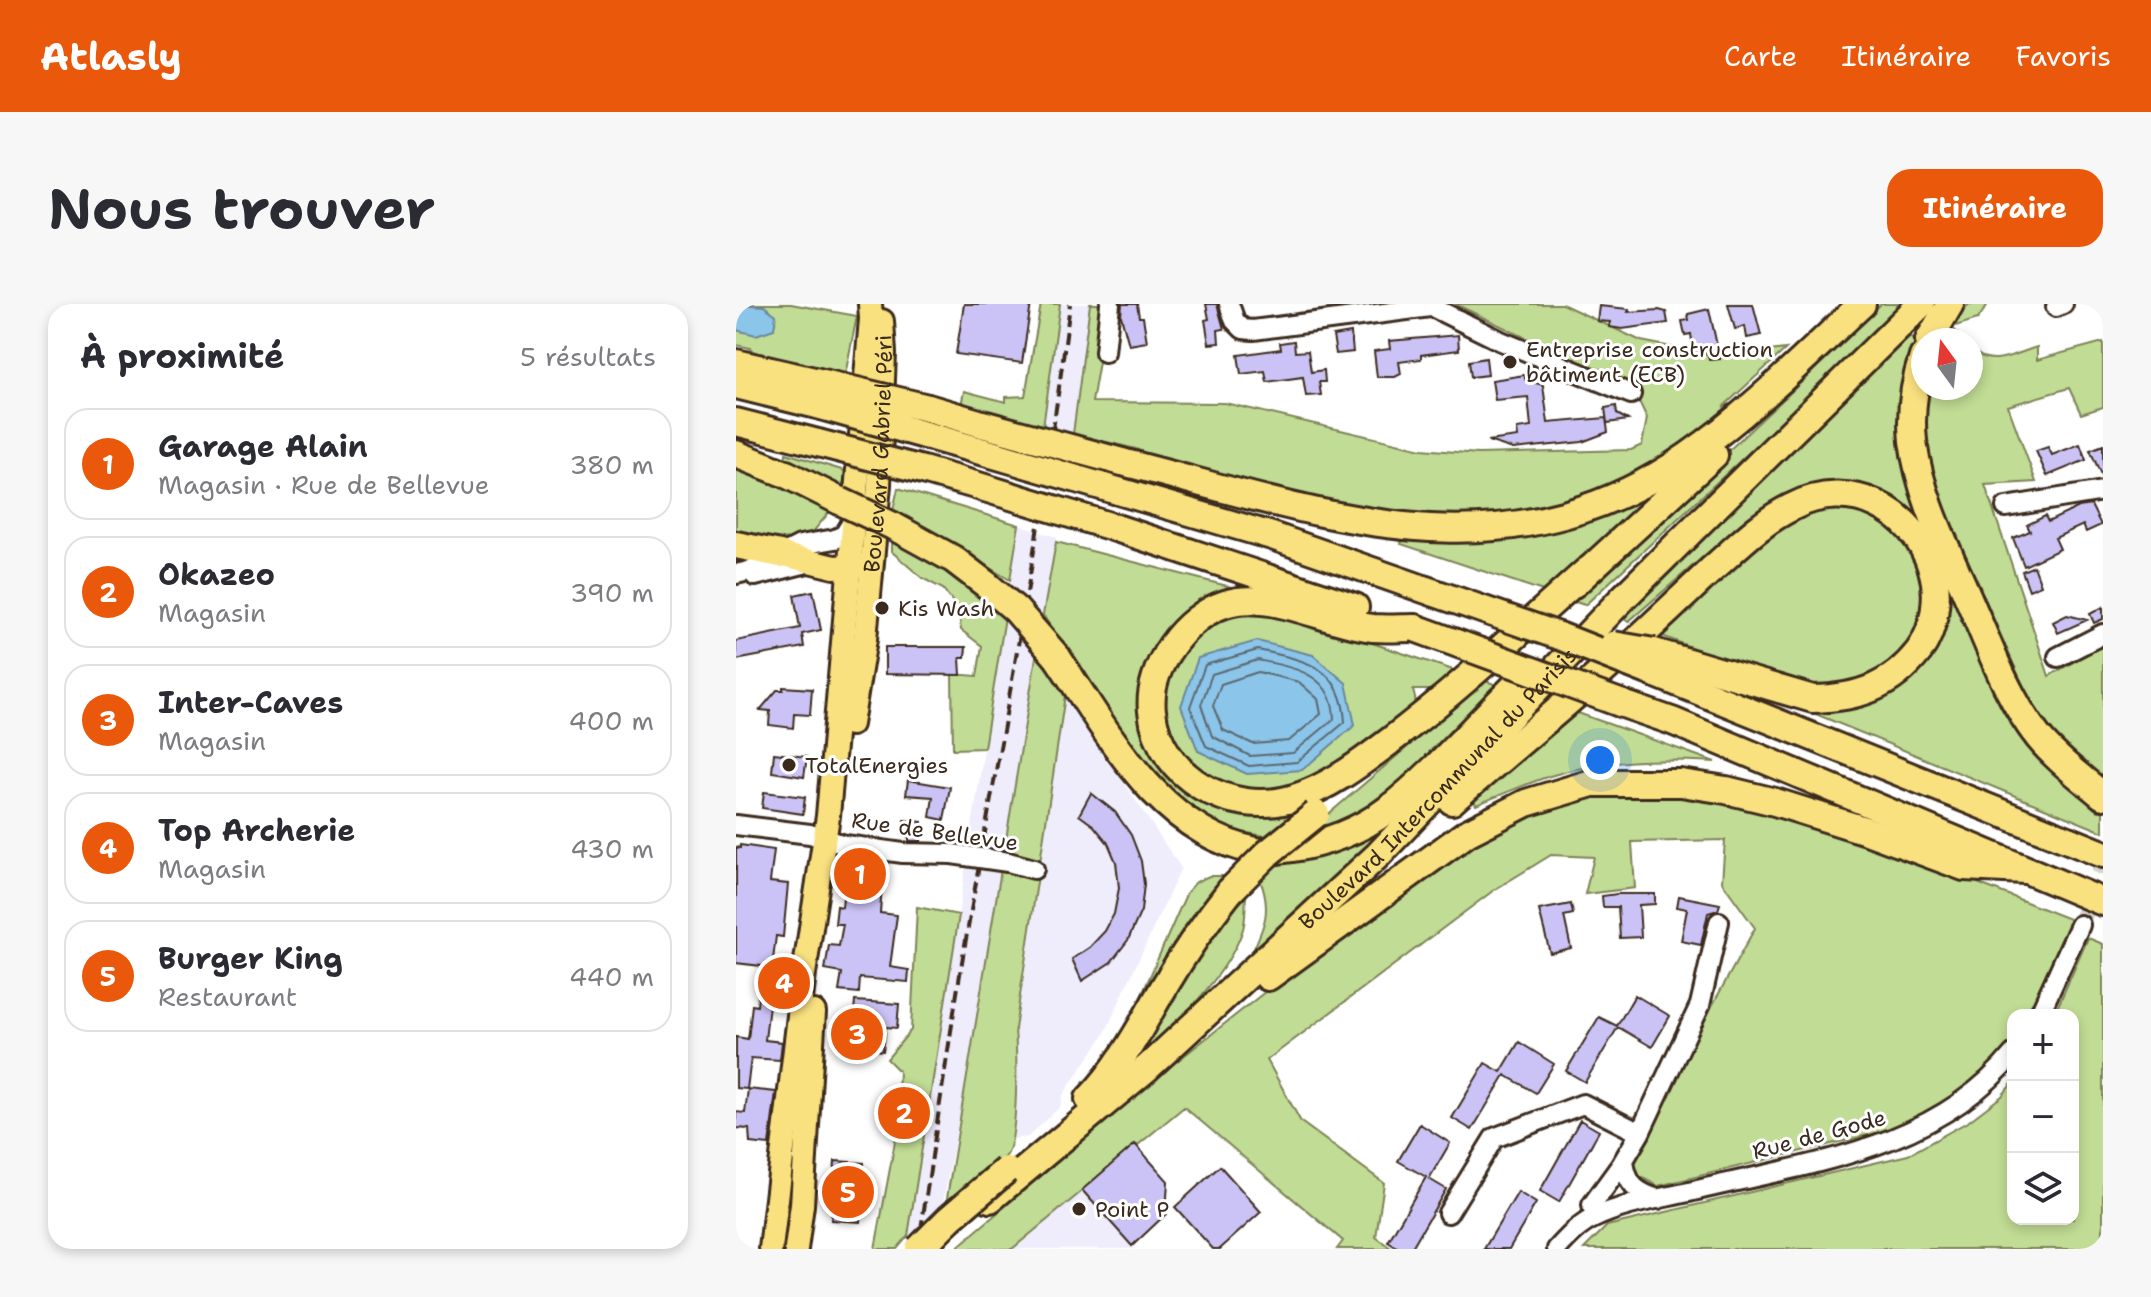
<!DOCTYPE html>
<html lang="fr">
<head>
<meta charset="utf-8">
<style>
	body { margin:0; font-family:"Shantell Sans",sans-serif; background:#f7f7f7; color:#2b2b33 }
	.controls { position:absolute; right:24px; bottom:24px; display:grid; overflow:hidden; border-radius:16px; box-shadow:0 4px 12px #0003 }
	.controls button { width:72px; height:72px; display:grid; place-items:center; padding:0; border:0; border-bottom:2px solid #e1e1e2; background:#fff; color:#2b2b33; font:40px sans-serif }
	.compass { position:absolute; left:1175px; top:24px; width:72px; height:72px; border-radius:50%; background:#fff; box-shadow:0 4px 12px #0003; rotate:345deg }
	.you { position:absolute; left:864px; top:456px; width:28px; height:28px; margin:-20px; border:6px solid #fff; border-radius:50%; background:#1a73e8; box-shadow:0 0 0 12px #1a73e833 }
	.badge { display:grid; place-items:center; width:52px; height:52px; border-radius:50%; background:#ea580c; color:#fff; font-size:26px; font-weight:700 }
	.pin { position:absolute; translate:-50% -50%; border:4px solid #fff; box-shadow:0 2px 8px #0006 }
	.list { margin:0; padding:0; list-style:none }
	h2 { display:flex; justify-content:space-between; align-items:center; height:104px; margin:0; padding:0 32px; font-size:34px }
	h2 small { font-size:26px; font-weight:400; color:#7c7c81 }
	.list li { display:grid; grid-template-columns:52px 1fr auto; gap:24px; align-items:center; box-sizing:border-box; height:112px; margin:0 16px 16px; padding:0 16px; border:2px solid #e1e1e2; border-radius:24px }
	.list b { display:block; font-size:30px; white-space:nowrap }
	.list p { margin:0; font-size:26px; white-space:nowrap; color:#7c7c81 }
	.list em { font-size:26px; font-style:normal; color:#7c7c81 }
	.icon { flex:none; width:44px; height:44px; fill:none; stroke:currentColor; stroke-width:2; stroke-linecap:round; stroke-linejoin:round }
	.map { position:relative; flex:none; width:1367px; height:945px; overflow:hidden; border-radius:24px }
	header { display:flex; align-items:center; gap:48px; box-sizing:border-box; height:112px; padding:0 40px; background:#ea580c; color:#fff }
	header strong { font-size:38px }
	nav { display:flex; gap:44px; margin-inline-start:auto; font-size:28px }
	.intro { display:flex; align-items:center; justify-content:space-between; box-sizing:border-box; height:192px; padding:0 48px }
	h1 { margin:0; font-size:56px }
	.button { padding:20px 36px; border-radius:24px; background:#ea580c; color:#fff; font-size:28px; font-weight:700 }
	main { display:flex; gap:48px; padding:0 48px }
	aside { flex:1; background:#fff; border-radius:24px; box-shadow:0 4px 12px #0003 }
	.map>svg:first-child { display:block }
	.built { fill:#efedfc }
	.green { fill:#c1dc94; stroke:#7e8359; stroke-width:2 }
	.water { fill:#8bc5ea; stroke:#6b8798; stroke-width:2 }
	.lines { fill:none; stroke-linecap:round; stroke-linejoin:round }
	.shore { stroke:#5b6870; stroke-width:2 }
	.building { fill:#cbc3f6; stroke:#3b2a1e; stroke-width:2 }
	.minor-tunnel { stroke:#d8d4d2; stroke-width:18; stroke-dasharray:18 9; stroke-linecap:butt }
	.minor-casing { stroke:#3b2a1e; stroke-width:24 }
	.major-casing { stroke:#3b2a1e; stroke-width:28 }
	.highway-casing { stroke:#3b2a1e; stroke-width:32 }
	.minor { stroke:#fff; stroke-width:18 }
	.major { stroke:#fae180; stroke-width:22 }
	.highway { stroke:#fae180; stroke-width:26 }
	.rail { stroke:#3b2a1e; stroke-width:4; stroke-dasharray:12 6; stroke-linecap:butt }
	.minor-bridge-casing { stroke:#3b2a1e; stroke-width:24; stroke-linecap:butt }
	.highway-bridge-casing { stroke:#3b2a1e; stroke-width:32; stroke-linecap:butt }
	.minor-bridge { stroke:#fff; stroke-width:18 }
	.highway-bridge { stroke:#fae180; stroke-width:26 }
	.poi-dot { fill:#3b2a1e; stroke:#fff; stroke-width:3 }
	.labels { text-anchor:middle; stroke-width:6; stroke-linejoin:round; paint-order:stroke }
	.poi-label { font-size:22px; fill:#3b2a1e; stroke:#fff; text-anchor:start }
	.street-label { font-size:22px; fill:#3b2a1e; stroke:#fff }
</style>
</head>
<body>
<header>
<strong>Atlasly</strong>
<nav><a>Carte</a><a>Itinéraire</a><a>Favoris</a></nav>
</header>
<div class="intro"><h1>Nous trouver</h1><a class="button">Itinéraire</a></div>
<main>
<aside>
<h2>À proximité<small>5 résultats</small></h2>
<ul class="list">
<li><span class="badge">1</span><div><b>Garage Alain</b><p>Magasin · Rue de Bellevue</p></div><em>380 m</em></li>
<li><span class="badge">2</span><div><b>Okazeo</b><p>Magasin</p></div><em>390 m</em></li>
<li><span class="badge">3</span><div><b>Inter-Caves</b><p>Magasin</p></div><em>400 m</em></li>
<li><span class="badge">4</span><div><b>Top Archerie</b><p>Magasin</p></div><em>430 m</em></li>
<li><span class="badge">5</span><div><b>Burger King</b><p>Restaurant</p></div><em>440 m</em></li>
</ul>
</aside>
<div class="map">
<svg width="1367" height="945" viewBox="0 0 1367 945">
	<rect width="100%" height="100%" fill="#fff"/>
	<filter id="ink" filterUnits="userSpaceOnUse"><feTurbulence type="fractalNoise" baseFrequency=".0125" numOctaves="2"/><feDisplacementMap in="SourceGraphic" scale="16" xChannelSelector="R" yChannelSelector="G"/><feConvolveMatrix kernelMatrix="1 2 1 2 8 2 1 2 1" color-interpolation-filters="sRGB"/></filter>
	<g filter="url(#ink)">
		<path class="built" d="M324,0H354L337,130L307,123Z
			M283,221L321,233L233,763L198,945H170Z
			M329,391L445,564L368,731L327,791L324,803L292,833L275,835L281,757L278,725Z
			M346,886L399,945H276Z"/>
		<path class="green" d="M0,0H55L121,12L109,71L21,50L14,44L0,41Z
			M305,0H324L307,123L225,101L228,87L270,98V93L289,92Z
			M354,0H373L356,98L489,99L686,145L742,150L895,146L906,141L911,114L897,85L719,0H826L905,37L986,53L1050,45L987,103L997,99L949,140L916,165L803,209L720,217L625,211L426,157L400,145L337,130Z
			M1145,0H1164L1107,61L849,301L833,296L1071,73Z
			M1233,0H1252L1242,15L1216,23L1227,36H1209L1219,15Z
			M1174,31L1183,41L1171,125L1226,296L1360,501L1367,505V528L1043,395L1067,400L1184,362L1200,253L1110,180L1078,181L1036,197L1013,213L893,317L880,312Z
			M1367,38V103L1345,110L1333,84L1272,102L1300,178L1249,181L1313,372L1367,341V479L1318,433L1296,402L1189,160L1188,115L1192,84H1235V45C1254,65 1278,50 1301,43V56Z
			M50,149L109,167L107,183L49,159Z
			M0,162L96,205L77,228L9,265L0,266Z
			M917,183L920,187L810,288L665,240L668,232Z
			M162,184L283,221L274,276L157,206Z
			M1100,200L1141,209L1168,227L1192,284L1187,318L1173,348L1144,374L1111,384L1056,382L916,328L1042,220Z
			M155,234L211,267L269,313L248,444L217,445L216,370L241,372L246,342L225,326L222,305L207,285L186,274L155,247Z
			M320,238L507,286C449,298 434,312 409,365L441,480L467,498L493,507L579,495L529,532L488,525L460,512L394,445L307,311Z
			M537,306L723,368L703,386H677L681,402L595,468L557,483L520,491L489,486L436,446L427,414L426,384L439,348L483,310Z
			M301,347L316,365L329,391L279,725C281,751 282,827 272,849C267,860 222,890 210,900Z
			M749,377L768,383L677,471L617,515L569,530Z
			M828,404L979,458C923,455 868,455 814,472C789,480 764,491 740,501L736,494Z
			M945,486L1129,535L1336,616L1301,704L1296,711H1277V739L1268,752L1221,794L1157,825L922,882L899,870L896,859L976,702L1019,624L986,578L989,536L896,538L899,584L849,590L858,553L815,551L758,586L531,756L565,818L648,879L640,933L656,945H601L607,937L448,803L276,945H219L421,773L567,658L735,539L795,507L858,487Z
			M663,511L669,513L513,655C527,625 537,608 524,576L539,561L576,555L611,542Z
			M473,572H487L397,711L451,588L460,578Z
			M510,593C509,603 510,615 507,625C490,679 420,738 379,777L479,623Z
			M181,603L223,611L172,932L161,945H139L160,832L163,767L151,755L175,726Z
			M1352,634L1367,640V945H848L871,922L1172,851L1233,817L1266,792L1277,778V915H1337V711H1318Z"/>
		<path class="water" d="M0,0L28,2L40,11L38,25L20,31L0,26Z
			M521,337L577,351L610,379L619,421L566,466L511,470L462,447L445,402L462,354Z"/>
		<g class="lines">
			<path class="shore" d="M522,346C569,356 606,362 609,418L561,458L513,462L470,442L454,403L469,361Z
				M522,356C558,364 597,369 598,415L557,449L514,452L476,432L465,401L476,370Z
				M522,368L563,378L582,395L585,410L553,437L517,440L487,426L477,402L485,380Z"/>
		</g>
		<path class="building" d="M228,0H295L286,59L220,50Z
			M386,0H401L403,13H407L411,38L393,41L385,12Z
			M470,0H481L488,25L482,26L483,39L473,40L469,16L473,15Z
			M992,0H1017L1025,31L1011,34L1009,22L999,25Z
			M863,2L893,5L892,8L923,6L930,8L932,19L886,25L873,23L874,18L861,17Z
			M973,5L984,55L973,56L971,48L958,50L955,30L949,31L946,17L953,16L952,10Z
			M615,29L617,48L600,50L597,32Z
			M722,31L723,46L685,51V55L663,58L665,70L659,73H641L638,47L654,45L653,37Z
			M558,37L559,48L572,47L575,68L588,66L589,78H583L585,91L570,92L567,73L531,78L529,67L505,70L502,51L545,45L544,39Z
			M750,54L752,71L735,73L733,57Z
			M789,71V76L807,81L812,119L870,114L872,128L846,138L777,145L752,137L782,133L781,125L795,123L792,93L759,96L756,76Z
			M880,102L881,110L892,116L871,119L869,104Z
			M1344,140L1350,156L1311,172L1300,147L1312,143L1316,151Z
			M1367,141V175L1354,146Z
			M1355,201L1365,221L1350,228L1347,221L1319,234L1324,245L1288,262L1277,234L1294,227L1291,221L1309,212L1312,218L1343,203Z
			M1298,262L1305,281L1293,286L1286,267Z
			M77,287L85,326L66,330L68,343L0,356V337L64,324L58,291Z
			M1367,303V315L1358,319L1354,310Z
			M1331,311L1351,316L1322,329L1317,318Z
			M149,343H230L229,354H224L225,371L149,370Z
			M47,383L76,385L74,411L58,410L57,424L33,421L34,407L24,406L41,386H47Z
			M38,449L71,453L68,473L36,468Z
			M172,476L214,483L208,516L194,513L197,493L170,491Z
			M28,488L69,493L67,510L26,504Z
			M355,489L379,508L395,531L405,557L408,580L405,607L392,636L375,658L346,677L336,655L354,643L369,627L378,610L383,584L380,558L372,539L358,522L343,511Z
			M168,516L186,518L185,537H173V533L167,532Z
			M4,541L38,546L34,578L52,580L47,633L40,632L35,672L49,674L47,694L34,692L29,736L46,738L44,756L15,754L11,785L0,784V733L12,735L16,701L21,702L25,662L0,659V543L4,544Z
			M110,564L147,567L144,609L161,611L154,663L173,666L172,678L124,674L123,689L103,687L106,669L89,666L93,641L103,642L107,620H99L101,602L106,603Z
			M881,590H919V600L903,601L905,633L884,634L882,603H867L866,592Z
			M943,592L984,600L982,606L972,609L965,641L945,637L951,605L941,603Z
			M835,600L837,610L828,612L835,644L814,649L803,606Z
			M899,691L934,712L916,743L882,723L849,778L830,767L863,713L881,722Z
			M119,697L163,700L161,724L150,723L147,747L119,744L122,717L117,716Z
			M783,738L818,760L800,789L769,771L736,826L716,814L749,759L765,768Z
			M12,785L40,788L33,841L14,839L13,825L0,824V808L9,809Z
			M162,785L177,786L174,833L160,832Z
			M844,816L863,827L823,898L804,887Z
			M684,820L714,839L693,875L710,885L675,945H663L652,938L690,873L662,857Z
			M399,840L432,877L430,910L396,942L346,886Z
			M99,857L128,859L124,918L95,916Z
			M484,862L525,908L484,945H477L439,903Z
			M782,888L800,899L773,945H748Z"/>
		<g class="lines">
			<path class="minor-tunnel" d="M1344,621L1367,561"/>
			<g class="minor-casing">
				<path id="minor" d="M493,0L499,17L507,25L517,26L694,3
					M690,0L765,37L895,90
					M1320,3L1327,0
					M369,48L374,0
					M1270,203L1367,187
					M0,270L13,267L64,241L99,235L108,231L118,215
					M19,272L71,259
					M1322,353L1367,330
					M0,521L74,530L109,541L167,549L216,550
					M272,558L298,565
					M1303,711L1344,621
					M888,857C891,881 900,888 922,895
					M712,909L758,834L847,800L904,829
					M859,913L856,901L885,861L904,829L964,701L983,618
					M821,945C832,933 843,921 858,914C887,900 922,895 953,888C1067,860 1198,847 1277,750"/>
			</g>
			<g class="major-casing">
				<g id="major">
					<path d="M44,250L98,263L130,261"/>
					<path id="s1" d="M115,420L129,335L143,181L148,49L146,17"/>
					<path d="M35,945L68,670L92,512L135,15L134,0"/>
					<path d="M60,945L66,901L78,708"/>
				</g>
			</g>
			<g class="highway-casing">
				<g id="highway">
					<path d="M1193,36L1214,0"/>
					<path d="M1187,53C1178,80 1174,108 1177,137C1184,194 1212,246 1234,298C1254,344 1272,395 1303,434C1321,456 1346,474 1367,492"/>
					<path d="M0,59L87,79"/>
					<path d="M0,81L85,102"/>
					<path d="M192,104L250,121"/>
					<path d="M0,118L82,139"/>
					<path d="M189,131L245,147"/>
					<path d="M0,150L50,170L104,197"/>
					<path d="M386,158C585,208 764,282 952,152C1015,108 1070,52 1126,0"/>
					<path d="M187,166L239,181"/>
					<path d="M382,187L536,232L699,289"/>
					<path d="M157,222L217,255L251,281"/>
					<path d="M377,223L619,303"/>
					<path d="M0,241L44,250"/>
					<path d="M839,279L978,151"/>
					<path d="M679,324C665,324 651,325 637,324C591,319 534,285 489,300C449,313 411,363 416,407C423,474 495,512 555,495C591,485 625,459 654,437C723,385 786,325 851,267"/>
					<path d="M321,353C372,428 422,528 520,547C531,549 545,545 556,544C589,540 625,526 651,506C699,469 739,421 782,379"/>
					<path d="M920,370L1367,550"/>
					<path d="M884,399L936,417L1367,598"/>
					<path d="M716,497C774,446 834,398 891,345C919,319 947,293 975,266C1001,243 1025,218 1056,203C1114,173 1178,205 1196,265C1204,291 1199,325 1183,347C1155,383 1122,394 1077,395L918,348"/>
					<path d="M532,673L731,529L790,499L856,479H945L990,486L1039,498L1131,527L1228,563L1289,566"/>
					<path d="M353,795C385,762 405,722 428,683C448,649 470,617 494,587"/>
					<path id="s2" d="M254,895L411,764L642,551L887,294L1185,0"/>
				</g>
			</g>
			<use href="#minor" class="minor"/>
			<use href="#major" class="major"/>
			<use href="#highway" class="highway"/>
			<path class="rail" d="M182,945C197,847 211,749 227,652C265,435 307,218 334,0"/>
			<g class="minor-bridge-casing">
				<path id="minor-bridge" d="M216,550L272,558"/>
			</g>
			<g class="highway-bridge-casing">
				<path id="highway-bridge" d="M87,79L192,104
					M85,102L189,131
					M250,121L386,158
					M82,139L187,166
					M245,147L382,187
					M239,181L377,223
					M104,197L157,222
					M251,281L280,306L321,353
					M699,289L823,332L920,370
					M679,324L884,399
					M877,341L918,348
					M494,587L532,549L580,510
					M183,945L213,915L270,866"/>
			</g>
			<use href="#minor-bridge" class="minor-bridge"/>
			<use href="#highway-bridge" class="highway-bridge"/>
		</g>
	</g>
	<g class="poi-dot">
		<circle cx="774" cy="58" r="8"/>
		<circle cx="146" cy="304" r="8"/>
		<circle cx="53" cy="461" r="8"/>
		<circle cx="343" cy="905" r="8"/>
	</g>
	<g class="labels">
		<g class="poi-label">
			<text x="790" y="53">Entreprise construction<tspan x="790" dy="25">bâtiment (ECB)</tspan></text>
			<text x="162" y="312">Kis Wash</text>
			<text x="69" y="469">TotalEnergies</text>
			<text x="359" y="913">Point P</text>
		</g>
		<g class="street-label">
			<text dy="8" stroke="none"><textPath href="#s1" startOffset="272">Boulevard Gabriel Péri</textPath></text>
			<text dy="8" stroke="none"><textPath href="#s2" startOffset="608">Boulevard Intercommunal du Parisis</textPath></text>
			<text transform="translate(199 527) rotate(8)" y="8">Rue de Bellevue</text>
			<text transform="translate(1083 830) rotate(-15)" y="8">Rue de Gode</text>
		</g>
	</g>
</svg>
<div class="controls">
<button>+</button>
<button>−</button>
<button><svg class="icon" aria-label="layers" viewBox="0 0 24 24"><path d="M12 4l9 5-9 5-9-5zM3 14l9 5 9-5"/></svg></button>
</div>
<svg class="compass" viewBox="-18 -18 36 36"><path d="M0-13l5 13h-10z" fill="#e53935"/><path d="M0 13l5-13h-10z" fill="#7c7c81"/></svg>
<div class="you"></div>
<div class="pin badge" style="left:124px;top:570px">1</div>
<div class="pin badge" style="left:168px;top:809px">2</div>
<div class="pin badge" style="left:121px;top:730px">3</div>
<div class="pin badge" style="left:48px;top:679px">4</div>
<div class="pin badge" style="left:112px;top:888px">5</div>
</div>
</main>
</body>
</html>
